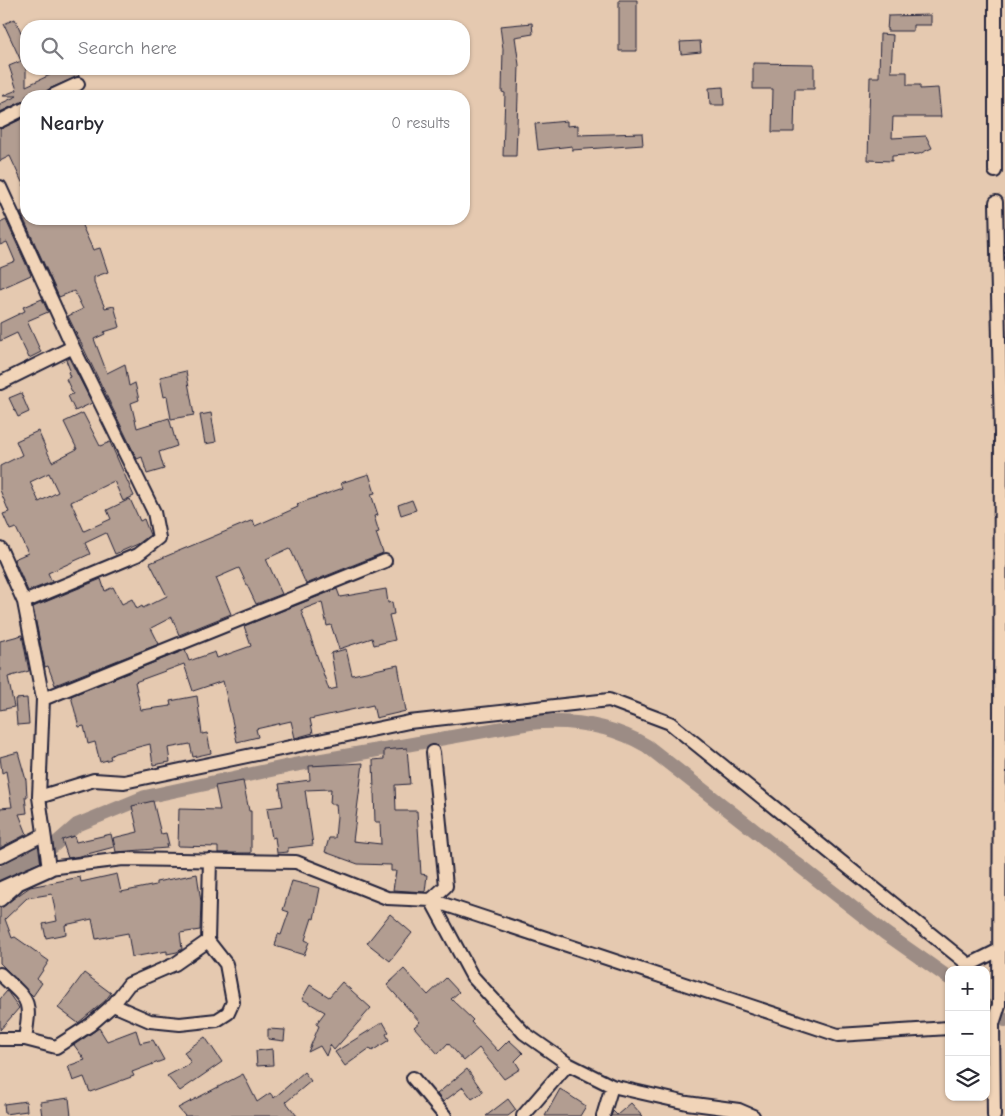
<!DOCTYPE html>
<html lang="en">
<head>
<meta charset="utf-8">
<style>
	body { margin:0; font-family:"Comic Neue",sans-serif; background:#f7f7f7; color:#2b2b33 }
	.controls { position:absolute; right:15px; bottom:15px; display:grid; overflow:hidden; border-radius:10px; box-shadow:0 1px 4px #0004 }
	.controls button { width:45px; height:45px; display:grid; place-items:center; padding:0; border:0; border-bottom:1px solid #e1e1e2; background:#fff; color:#2b2b33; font:25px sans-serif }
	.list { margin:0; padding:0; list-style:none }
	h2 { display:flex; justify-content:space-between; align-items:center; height:65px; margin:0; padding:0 20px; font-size:21px }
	h2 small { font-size:16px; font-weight:400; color:#7c7c81 }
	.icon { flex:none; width:28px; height:28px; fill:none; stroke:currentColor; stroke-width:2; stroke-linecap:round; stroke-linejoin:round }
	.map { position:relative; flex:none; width:1005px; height:1116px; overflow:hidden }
	.search { position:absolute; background:#fff; box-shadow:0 1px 4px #0004; left:20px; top:20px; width:450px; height:55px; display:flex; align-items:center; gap:12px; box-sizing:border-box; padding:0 18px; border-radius:20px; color:#7c7c81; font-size:19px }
	.panel { position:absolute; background:#fff; box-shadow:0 1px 4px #0004; left:20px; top:90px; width:450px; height:135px; border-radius:20px }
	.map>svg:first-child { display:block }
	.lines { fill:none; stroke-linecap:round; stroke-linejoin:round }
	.canal { stroke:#9c8c85; stroke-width:14 }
	.building { fill:#b29d91; stroke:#22223b; fill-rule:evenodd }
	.minor-casing { stroke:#22223b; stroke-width:16 }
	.tertiary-casing { stroke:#22223b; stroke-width:19 }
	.minor { stroke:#f1d4b8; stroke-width:12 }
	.tertiary { stroke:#f1d4b8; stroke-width:15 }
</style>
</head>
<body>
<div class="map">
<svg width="1005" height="1116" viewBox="0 0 1005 1116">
	<rect width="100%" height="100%" fill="#e5c9b0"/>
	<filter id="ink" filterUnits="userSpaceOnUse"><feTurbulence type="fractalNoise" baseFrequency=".02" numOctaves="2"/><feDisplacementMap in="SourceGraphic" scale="10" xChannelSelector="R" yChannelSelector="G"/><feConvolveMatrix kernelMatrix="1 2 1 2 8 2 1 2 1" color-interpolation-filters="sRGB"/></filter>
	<g filter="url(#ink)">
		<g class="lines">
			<path class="canal" d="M0,874L52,847L77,825L145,797L294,765L530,723C572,719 611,725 647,746L885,933L949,978
				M986,1006L1005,1020"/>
		</g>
		<path class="building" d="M619,0H637V51H619Z
			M931,15V25H913V31H887L888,16Z
			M15,19L26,43V86L50,75V69H77L79,76L49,89L42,96H26V100L0,112V104L17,96H2L17,90L9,66L21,61L4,24Z
			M532,23L533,34L515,37L519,65L516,156H503L505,93L502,92L503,49L500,26Z
			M880,34L893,35L891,72H907V85H920V89L938,88L941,117H893L892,138L926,136L932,148L919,154L892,156V161L868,160L870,77H879Z
			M700,41L701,52L681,54L680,42Z
			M753,63L814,64V89H795L794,132H772L773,89H753Z
			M723,87L724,105H710L709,88Z
			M26,117V191L10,156L0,161V129Z
			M567,121V126L578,125V135L642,133L643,145L572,150V146L538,150L535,124Z
			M26,210V219H79L93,250L100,248L108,272L94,277V282L105,308L114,306L120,327L104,332L105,334L94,339L107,373L125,364L129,386L135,383L139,400L131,403L137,428L169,418L177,446L159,452L164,469L147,474L142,457L137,459L68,316L83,309L74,291L59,297L21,213Z
			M6,220L31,275L0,289V267L15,261L7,242L0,245V223Z
			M42,299L48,312L27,321L41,352L29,358L17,333L0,341V323L25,311L23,307Z
			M69,358L92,403L75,411L68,396L73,394L66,379L70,377L68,372L70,370L66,360Z
			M186,371L194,415L171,419L167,396L164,397L160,377Z
			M21,393L29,412L18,417L9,398Z
			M83,413L100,446L110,442L134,496L123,501L114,481L71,502L84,531L111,519L107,510L130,499L140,521L144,519L150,535L138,544L115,554L106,533L85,543L90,554L48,573L52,582L28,591L14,559L28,553L16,528L10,530L3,514L9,512L0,490V466L22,455L16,441L38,431L52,462L77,449L64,422ZM49,473L58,492L39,502L30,482Z
			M211,413L216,442L205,444L200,415Z
			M369,474L375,493L371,494L378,515L374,516L379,532L376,533L383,553L306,584L290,548L266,559L282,594L256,604L239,568L216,578L231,614L179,635L172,617L151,628L159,644L55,685L48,666L45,667L33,607L101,579L105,591L113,587L122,604L132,599L137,609L142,606L143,608L167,596L150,563L253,520L255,526L298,507L297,504L343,488L341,483Z
			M412,500L416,510L401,515L398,505Z
			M337,589L340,597L386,589L388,603L392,602L394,614L389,615L395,640L374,645L372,638L339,649L331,625L327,626L322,602L301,610L329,690L337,688L331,653L346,649L352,675L398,665L406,711L376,718L373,705L310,719L313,733L295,738L291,721L256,729L258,737L237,742L223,681L193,691L184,664L135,682L141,710L171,706L170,701L197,696L202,734L207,733L211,753L193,757L190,744L168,748L170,762L153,765L150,744L115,753L110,756L111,759L100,762L95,742L88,744L84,726L79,727L71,696L185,650L189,661L215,652L217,658L251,646L244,626Z
			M22,635L29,671L8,677L14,707L0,710V641Z
			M27,698L29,724L17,725L15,699Z
			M407,748L410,784L395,785L396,811H417L421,874L427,875L425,892L393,890L396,871H391V865L358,864L325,852L329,838H335L337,816L336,804H330L331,789L305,790L313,845L288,848V852L277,853L275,837L272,838L267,808L283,806L279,784L310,780L309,766L363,763L353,841L381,844L380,822H375L373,760L384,759V750Z
			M18,752L26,780L27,797H25L27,813L19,814L27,834L0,848V808L12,807L6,771L2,773L0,757Z
			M243,781L249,811H251V853H218V847L178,846L179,809L220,810L215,786Z
			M153,801L161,834L166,833L169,845H166L167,848L116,852L113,838L138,832L132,806Z
			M111,834L114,847L80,856L68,858L62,840L74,836L76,842Z
			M117,874L121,892L156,885V882L197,874L201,902L200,930L180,933L182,949L177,952L167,954V951L132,957L128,933L96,939L92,919L65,925L66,934L46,938L43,924L57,921L52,894L27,898L5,919L12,938L15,937L49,961L37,979L42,983L33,996L0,963V908L30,887L80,877L81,882Z
			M292,881L320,888L314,919L312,918L305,940L309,942L304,955L275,946L278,934L281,935L289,912L283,910Z
			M390,914L412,933L390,961L367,943Z
			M404,969L428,995L446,978L459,992L451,999L473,1020L471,1022L498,1051L509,1040L523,1053L515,1061L520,1069L504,1079L479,1048L464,1061L448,1043L438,1054L414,1027L420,1022L387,985Z
			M84,973L111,993L105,1001L78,1023L58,1008Z
			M342,982L371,1008L334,1050L330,1045L326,1056L320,1046L308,1052L319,1026L316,1024L325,1012L302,999L310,985L329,997Z
			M7,991L19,1008L0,1030V999Z
			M383,1022L389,1032L386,1034L389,1040L372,1051L370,1048L345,1066L335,1052Z
			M99,1028L107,1041L136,1030L140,1043L153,1040L164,1060L132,1072L134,1076L90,1092L84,1077L73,1081L68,1066L85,1060L74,1045Z
			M268,1029L285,1030L284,1041L268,1039Z
			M205,1037L222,1062L180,1091L167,1076L191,1063L184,1052Z
			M272,1049L273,1065L257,1066L256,1051Z
			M467,1069L483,1092L472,1099L463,1087L443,1102L437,1094Z
			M304,1072L311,1081L286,1102L297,1116H185L178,1108L243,1074L257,1102L270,1093L274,1098Z
			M560,1089L586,1106L580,1116H545Z
			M69,1098L71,1116H42L40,1102Z
			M508,1099L516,1110L508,1116H486Z
			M26,1101L27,1111L5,1114L4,1104Z
			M631,1103L643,1116H611L613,1111L617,1115Z"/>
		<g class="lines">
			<g class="minor-casing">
				<path id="minor" d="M995,0V171
					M52,96L78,84
					M0,121L26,108
					M0,187L73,347L154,512L159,538L137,555L24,602
					M0,383L73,347
					M0,548L24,602L43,699L39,797L49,868L123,859L296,862L387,898L431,900L838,1035L949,1028
					M43,699L385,561
					M433,752L446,886L431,900L472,976L524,1033L568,1064L612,1086L687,1103L739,1110L753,1116
					M39,797L94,780L124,782L409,722L609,700L670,723L969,965L999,950
					M0,857L43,835
					M0,900L16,886
					M0,974C30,1002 31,999 25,1039
					M113,1005L150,1021L180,1024L217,1020L228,1013L233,1002L226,964L208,941L210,860
					M0,1039H25L56,1047L90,1025L113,1005L129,984L175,964L208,941
					M413,1078L445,1116
					M523,1116L568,1064
					M603,1116L612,1086
					M994,1116L993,1024L999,1005L1001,433L996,202"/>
			</g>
			<g class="tertiary-casing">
				<path id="tertiary" d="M0,890L49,868"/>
			</g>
			<use href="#minor" class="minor"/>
			<use href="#tertiary" class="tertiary"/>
		</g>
	</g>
</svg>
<div class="controls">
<button>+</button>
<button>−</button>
<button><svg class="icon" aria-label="layers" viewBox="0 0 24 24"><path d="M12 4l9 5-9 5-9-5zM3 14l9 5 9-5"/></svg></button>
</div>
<div class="search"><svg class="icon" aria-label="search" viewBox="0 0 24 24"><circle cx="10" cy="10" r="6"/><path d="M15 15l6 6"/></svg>Search here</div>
<section class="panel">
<h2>Nearby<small>0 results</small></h2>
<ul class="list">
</ul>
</section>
</div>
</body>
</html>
